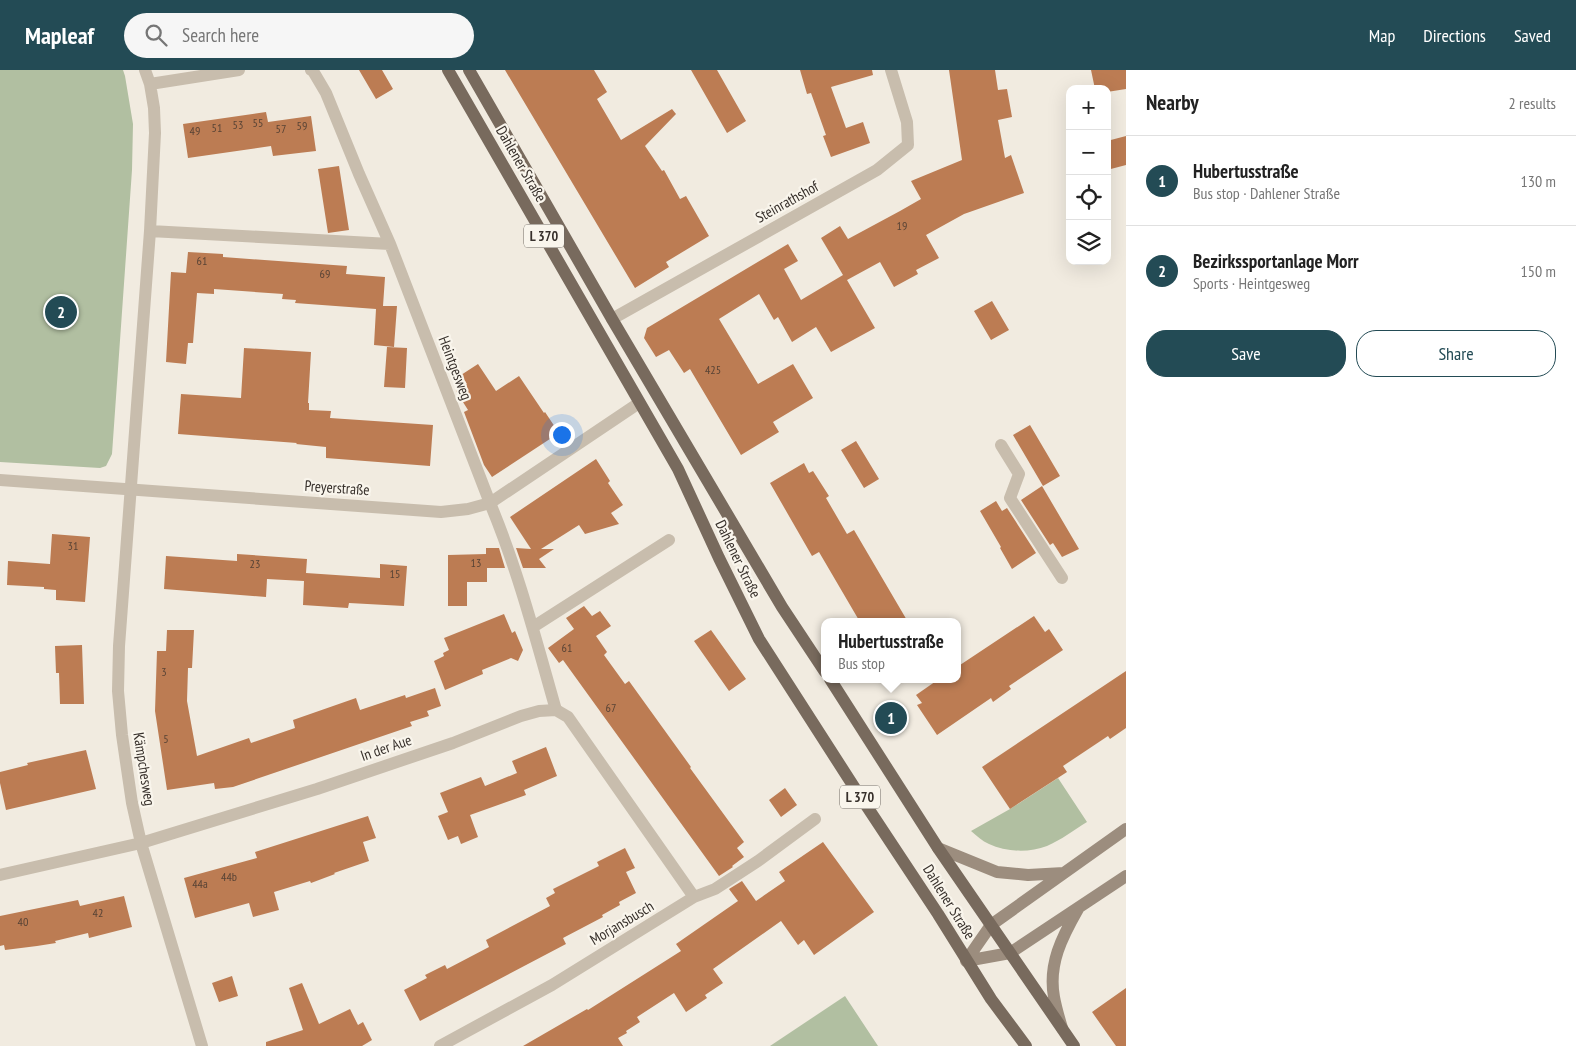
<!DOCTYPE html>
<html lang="en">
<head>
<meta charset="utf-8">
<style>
	body { margin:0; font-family:"PT Sans Narrow",sans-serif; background:#f6f6f6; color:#222 }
	.controls { position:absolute; right:15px; top:15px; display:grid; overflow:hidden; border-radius:10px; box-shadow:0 5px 20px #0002 }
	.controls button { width:45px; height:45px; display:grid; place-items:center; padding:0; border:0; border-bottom:1px solid #e0e0e0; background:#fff; color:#222; font:25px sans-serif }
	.you { position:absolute; left:561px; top:364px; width:18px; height:18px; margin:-12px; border:4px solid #fff; border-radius:50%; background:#1a73e8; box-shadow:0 0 0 8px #1a73e833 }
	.badge { display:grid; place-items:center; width:32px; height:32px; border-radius:50%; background:#234b55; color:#fff; font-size:16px; font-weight:700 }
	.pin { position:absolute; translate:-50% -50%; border:2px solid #fff; box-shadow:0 1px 5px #0006 }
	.popup { position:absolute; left:821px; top:548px; width:140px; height:65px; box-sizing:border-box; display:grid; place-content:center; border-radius:10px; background:#fff; filter:drop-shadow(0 1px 4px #0005); font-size:16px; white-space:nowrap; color:#767676 }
	.popup b { font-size:19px; color:#222 }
	.popup::after { content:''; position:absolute; left:50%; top:100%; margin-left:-10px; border:10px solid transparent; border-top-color:#fff }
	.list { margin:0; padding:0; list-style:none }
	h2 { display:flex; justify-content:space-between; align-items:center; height:65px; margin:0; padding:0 20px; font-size:21px }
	h2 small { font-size:16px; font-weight:400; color:#767676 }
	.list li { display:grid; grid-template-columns:32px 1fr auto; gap:15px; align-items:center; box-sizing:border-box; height:90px; padding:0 20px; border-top:1px solid #e0e0e0 }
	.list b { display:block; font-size:19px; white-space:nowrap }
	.list p { margin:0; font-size:16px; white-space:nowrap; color:#767676 }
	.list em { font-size:16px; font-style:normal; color:#767676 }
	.actions { display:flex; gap:10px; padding:15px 20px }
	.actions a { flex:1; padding:11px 0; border:1px solid #234b55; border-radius:20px; text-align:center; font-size:18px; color:#234b55 }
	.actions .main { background:#234b55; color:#fff }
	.icon { flex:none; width:28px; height:28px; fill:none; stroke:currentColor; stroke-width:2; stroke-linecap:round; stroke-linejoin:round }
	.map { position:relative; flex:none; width:1126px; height:976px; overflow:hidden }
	header { display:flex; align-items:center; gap:30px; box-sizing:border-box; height:70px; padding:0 25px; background:#234b55; color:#fff }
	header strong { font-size:24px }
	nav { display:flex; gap:28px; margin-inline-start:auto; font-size:18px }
	.search { width:350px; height:45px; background:#f6f6f6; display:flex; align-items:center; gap:12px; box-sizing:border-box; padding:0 18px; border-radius:28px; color:#767676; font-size:19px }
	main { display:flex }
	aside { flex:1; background:#fff }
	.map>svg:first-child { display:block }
	.green { fill:#b1bfa1 }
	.building { fill:#bc7c53 }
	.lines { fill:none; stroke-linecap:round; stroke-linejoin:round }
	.service { stroke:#c8bdad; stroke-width:12 }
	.minor { stroke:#c8bdad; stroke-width:12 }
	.tertiary { stroke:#c8bdad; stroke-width:12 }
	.secondary { stroke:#9c8d7e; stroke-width:12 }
	.primary { stroke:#786a5d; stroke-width:12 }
	.labels { text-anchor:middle; stroke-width:4.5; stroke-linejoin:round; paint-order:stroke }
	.number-label { font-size:12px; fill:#584335 }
	.shield { fill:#f9f5ec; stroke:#716b65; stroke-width:1 }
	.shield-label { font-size:14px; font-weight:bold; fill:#37302b }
	.street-label { font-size:15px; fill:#37302b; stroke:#f9f5ec }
</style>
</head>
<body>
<header>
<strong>Mapleaf</strong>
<div class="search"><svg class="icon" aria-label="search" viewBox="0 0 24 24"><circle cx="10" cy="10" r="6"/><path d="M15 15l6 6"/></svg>Search here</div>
<nav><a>Map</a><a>Directions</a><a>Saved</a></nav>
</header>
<main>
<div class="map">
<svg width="1126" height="976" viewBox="0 0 1126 976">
	<rect width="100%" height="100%" fill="#f1ebe0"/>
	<path class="green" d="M0,0H123L125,6L133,54L132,100L112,384L106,396L100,398L0,392Z
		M1058,708L1087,752C1074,760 1061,770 1047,776C1029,783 1006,782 989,774C982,771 977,766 971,761L1010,739Z
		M845,926L878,976H770Z"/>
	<path class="building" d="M359,0H382L393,19L376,29Z
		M505,0H594L607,22L597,29L621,70L672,39L676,44L645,76L662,101L664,100L680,129L686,126L709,166L666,192L669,197L635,218Z
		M691,0H717L746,51L727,63Z
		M800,0H872L873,5L831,17L846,58L863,52L870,73L831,87L823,66L826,65L811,23L807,24Z
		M949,0H995L998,20L1007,19L1012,47L998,50L1005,88L1011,85L1024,123L964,144L926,165L939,188L916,200L918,204L894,217L880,192L847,210L875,258L831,282L816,257L792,272L778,247L774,250L759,224L719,249L758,314L793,294L813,328L773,352L779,362L741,385L690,299L684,303L669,280L656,287L644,268L647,258L788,174L798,191L784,199L801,230L843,205L821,168L840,156L848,169L900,141L921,129L911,111L962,90Z
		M1091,0H1126V19L1107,22V19H1095Z
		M266,42L268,52L311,46L316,81L273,86L271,76L188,88L183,54Z
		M1126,66V95L1107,100V71Z
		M339,96L349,160L328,163L318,99Z
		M188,182L223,184V187L347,196L346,204L385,207L383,236H397L394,277L374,275L376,239L295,233L296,230L282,229L283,224L214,219V224L197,223L193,273H188L186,294L166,292L171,202L186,203Z
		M992,231L1009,260L991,270L974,241Z
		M387,277L407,278L405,318L384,317Z
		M244,278L311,282L308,333H309V340L331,341L330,348L433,355L430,396L326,388V377L296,374L297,373L178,364L181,324L241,328Z
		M478,294L496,321L519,306L544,343L545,342L559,363L492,407L484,395L464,342L468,340L456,321L467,314L461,305Z
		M1030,355L1060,406L1043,416L1013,365Z
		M856,371L879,409L864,418L841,380Z
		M596,389L610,411L608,413L623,435L611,443L619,454L585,464L579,455L541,479H554L539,489L546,498H523L516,478L531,479L510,447Z
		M804,393L809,403L813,401L829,426L826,428L847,464L854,460L908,552H860L819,482L812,486L770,413Z
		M1042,416L1079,479L1062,487L1053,473L1050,475L1021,430Z
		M996,431L1002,441L1007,438L1036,483L1012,499L1000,478L1001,477L980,441Z
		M52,464L90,467L85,532L56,530V520L44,519V517L7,515L8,491L50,494Z
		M486,478H499L505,498H487V512H467V536H448V485L486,484Z
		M237,484L307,489L306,503L380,508V494L407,496L404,536L349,533L348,538L303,535L304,511L267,509L266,527L164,519L166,486L237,491Z
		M584,536L592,546L600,541L611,556L596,566L607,582L604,585L625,614L629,611L691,697L690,698L744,772L737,778L744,787L732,796L733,797L719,806L563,590L559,593L548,578L574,559L566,548Z
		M504,544L512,563L515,561L523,580L518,591L511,588L482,600L483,604L445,620L434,591L444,586L443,583L449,580L444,568Z
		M1034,546L1045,562L1049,559L1063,580L1009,616L1011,619L993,632L991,628L937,665L917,635L922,633L916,625L939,609H957V597Z
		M167,560H194L192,598H188L187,631L197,686L249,668L251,673L295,658L293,650L356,628L360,640L405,625L406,628L435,618L441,636L427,641L429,646L410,652L412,656L233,717L215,719L214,713L167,720L155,641L157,581H166Z
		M711,560L746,609L729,621L694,571Z
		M82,575L84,634H60L59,603H56L55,576Z
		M1126,601V658L1110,669L1108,666L1063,696L1067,702L1010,739L982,697Z
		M546,677L557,706L524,720L526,725L470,745L478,767L461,774L458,766L448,770L438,746L448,742L440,723L481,707L485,716L517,703L512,691Z
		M86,680L96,719L6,740L0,713V702L28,695L27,693Z
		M785,718L797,735L781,747L769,730Z
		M368,746L376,768L363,772L369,791L334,803L335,804L311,813L310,811L274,822L279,840L253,847L249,833L195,848L184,808L257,788L255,782Z
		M823,772L874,842L828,875L814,885L804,870L798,875L781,851L713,899L723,913L705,925L707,928L686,942L674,923L637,947L640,952L626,961L627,963L618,968L623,976H523L587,939L588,940L681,881L676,874L738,831L729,819L742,811L756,831L785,811L779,802Z
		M625,778L635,798L626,802L636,823L619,832L620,835L602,845L603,847L563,868L566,874L420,951L404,920L427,908L425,905L445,895L447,899L489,877L486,870L550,836L546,828L555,823L553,819L599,796L597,792Z
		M124,826L132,857L89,868L88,863L55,871L56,873L37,876L5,880L4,875L0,876V846L78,830L80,836Z
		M232,906L238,926L219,932L212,913Z
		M302,913L319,954L350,939L358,955L363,952L372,970L362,976H266V972L303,960L289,918Z
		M1126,918V976H1116L1092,942Z"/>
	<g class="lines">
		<path class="service" d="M1001,375L1019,404L1010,428L1062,508
			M490,433C518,500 536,570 556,640
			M533,557L669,470"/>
		<path class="minor" d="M145,0L150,14L154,38L155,63L150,161L119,576L118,621L122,665L132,733L141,773L202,976
			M311,0L313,1L326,23L359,104L390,174L490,433
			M150,14L239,0
			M150,161L390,174
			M612,249L877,100L908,75L907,52L891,0
			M0,805L141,773L317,719L453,673L521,646L539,641L556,640L568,647L694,827
			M440,976L552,915L694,827L715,819L758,791L815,749"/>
		<path class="tertiary" d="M0,410L441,442L468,439L490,433L639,333"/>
		<path class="secondary" d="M938,778L997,802L1028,805L1064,803
			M966,891L991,855L1126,759
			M966,891L1010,883L1126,806
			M1062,958C1059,948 1056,938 1054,927C1048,894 1062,867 1078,839"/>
		<path class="primary" d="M448,0L678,399L719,488L759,569L856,720L938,844L991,929L1026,976
			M469,0L612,249L782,537L825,602
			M830,609L938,778L1074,976"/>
	</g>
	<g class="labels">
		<g class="number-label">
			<text x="258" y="57">55</text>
			<text x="238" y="59">53</text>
			<text x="302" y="60">59</text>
			<text x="217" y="62">51</text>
			<text x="281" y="63">57</text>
			<text x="195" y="65">49</text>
			<text x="902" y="160">19</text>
			<text x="202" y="195">61</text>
			<text x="325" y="208">69</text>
			<text x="713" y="304">425</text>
			<text x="73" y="480">31</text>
			<text x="476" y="497">13</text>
			<text x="255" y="498">23</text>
			<text x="395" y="508">15</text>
			<text x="567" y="582">61</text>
			<text x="164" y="606">3</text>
			<text x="611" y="642">67</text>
			<text x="166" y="673">5</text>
			<text x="229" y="811">44b</text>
			<text x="200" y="818">44a</text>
			<text x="98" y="847">42</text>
			<text x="23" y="856">40</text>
		</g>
		<g class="shield">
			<rect x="524" y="154.5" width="40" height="23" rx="4"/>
			<rect x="840" y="715.5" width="40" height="23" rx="4"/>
		</g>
		<g class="shield-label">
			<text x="544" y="171">L 370</text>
			<text x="860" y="732">L 370</text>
		</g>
		<g class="street-label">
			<text transform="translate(521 94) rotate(60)" y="5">Dahlener Straße</text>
			<text transform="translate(787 132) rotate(-29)" y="5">Steinrathshof</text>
			<text transform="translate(455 298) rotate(69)" y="5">Heintgesweg</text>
			<text transform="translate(337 418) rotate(4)" y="5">Preyerstraße</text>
			<text transform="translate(738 489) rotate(64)" y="5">Dahlener Straße</text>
			<text transform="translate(386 678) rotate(-19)" y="5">In der Aue</text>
			<text transform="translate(144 699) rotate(81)" y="5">Kämpchesweg</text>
			<text transform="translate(949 832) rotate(58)" y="5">Dahlener Straße</text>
			<text transform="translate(622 853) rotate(-31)" y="5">Morjansbusch</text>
		</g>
	</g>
</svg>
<div class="controls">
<button>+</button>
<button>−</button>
<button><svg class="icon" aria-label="locate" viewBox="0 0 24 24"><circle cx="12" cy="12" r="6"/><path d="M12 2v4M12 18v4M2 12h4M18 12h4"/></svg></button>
<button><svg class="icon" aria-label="layers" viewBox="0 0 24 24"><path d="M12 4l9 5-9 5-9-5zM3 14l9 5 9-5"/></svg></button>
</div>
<div class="you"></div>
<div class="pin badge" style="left:891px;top:648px">1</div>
<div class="popup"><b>Hubertusstraße</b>Bus stop</div>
<div class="pin badge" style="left:61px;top:242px">2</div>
</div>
<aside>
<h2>Nearby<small>2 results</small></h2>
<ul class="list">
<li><span class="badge">1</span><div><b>Hubertusstraße</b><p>Bus stop · Dahlener Straße</p></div><em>130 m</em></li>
<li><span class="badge">2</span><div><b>Bezirkssportanlage Morr</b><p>Sports · Heintgesweg</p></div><em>150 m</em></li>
</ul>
<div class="actions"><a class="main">Save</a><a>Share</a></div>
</aside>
</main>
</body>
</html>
